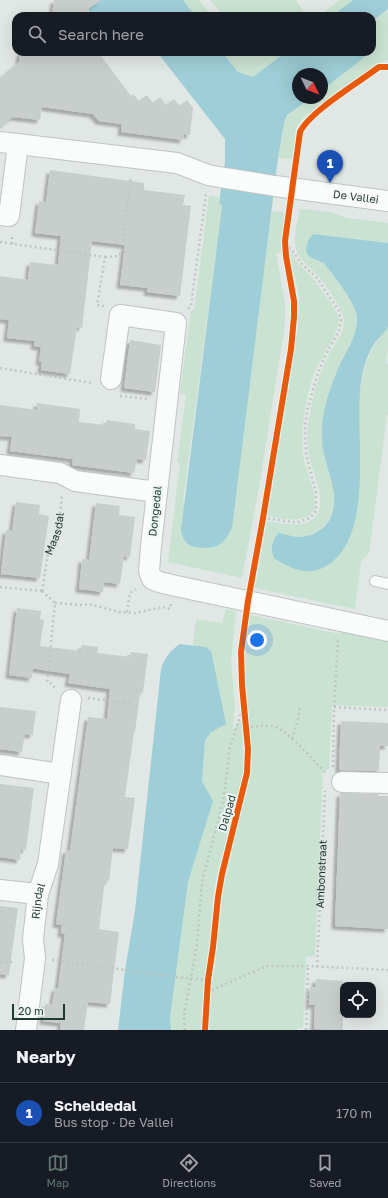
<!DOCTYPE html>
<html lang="en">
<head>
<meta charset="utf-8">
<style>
	body { margin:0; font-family:"Golos Text",sans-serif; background:#242831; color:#f1f3f6 }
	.controls { position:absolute; right:12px; bottom:12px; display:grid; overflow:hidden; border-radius:8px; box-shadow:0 4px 16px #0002 }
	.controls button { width:36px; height:36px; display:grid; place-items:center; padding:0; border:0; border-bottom:1px solid #363941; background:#171b24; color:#f1f3f6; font:20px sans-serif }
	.compass { position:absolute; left:292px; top:68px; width:36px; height:36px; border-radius:50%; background:#171b24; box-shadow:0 4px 16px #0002; rotate:133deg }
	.scale { position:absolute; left:12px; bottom:10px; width:53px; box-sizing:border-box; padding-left:4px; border:2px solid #1f3a34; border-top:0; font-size:11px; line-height:14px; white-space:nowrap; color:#1f3a34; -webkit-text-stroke:3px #eef7f3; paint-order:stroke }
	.you { position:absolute; left:257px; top:640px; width:14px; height:14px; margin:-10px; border:3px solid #fff; border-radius:50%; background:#1a73e8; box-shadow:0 0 0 6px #1a73e833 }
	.badge { display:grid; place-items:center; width:26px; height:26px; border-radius:50%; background:#637772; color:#fff; font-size:13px; font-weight:700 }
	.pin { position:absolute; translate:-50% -33px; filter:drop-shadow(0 1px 2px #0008) }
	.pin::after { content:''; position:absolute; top:21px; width:14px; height:12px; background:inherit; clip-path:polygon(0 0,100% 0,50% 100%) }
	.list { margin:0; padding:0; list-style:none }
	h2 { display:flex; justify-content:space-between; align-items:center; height:52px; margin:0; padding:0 16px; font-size:17px }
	h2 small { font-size:13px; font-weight:400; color:#9ea1a6 }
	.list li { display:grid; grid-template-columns:26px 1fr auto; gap:12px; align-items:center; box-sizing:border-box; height:60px; padding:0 16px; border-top:1px solid #363941 }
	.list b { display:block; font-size:15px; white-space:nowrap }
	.list p { margin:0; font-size:13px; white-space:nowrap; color:#9ea1a6 }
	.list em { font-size:13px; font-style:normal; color:#9ea1a6 }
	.icon { flex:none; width:22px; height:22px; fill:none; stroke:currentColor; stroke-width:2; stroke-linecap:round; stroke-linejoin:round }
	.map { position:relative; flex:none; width:388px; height:1030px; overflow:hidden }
	.search { position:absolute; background:#171b24; box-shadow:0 4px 16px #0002; left:12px; right:12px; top:12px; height:44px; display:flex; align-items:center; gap:10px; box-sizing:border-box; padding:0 14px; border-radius:12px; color:#9ea1a6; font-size:15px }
	.sheet { height:112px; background:#171b24 }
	nav { display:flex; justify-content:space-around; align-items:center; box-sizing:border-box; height:56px; border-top:1px solid #363941; background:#171b24; font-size:11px; color:#9ea1a6 }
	nav a { display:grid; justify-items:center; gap:2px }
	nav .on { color:#637772 }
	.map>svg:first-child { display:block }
	.green { fill:#c9e2d1 }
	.water { fill:#9eced7 }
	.building { fill:#c8cecc; filter:url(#shadow) }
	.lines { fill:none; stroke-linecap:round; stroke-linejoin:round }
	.lane-casing { stroke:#bec4c1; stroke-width:12 }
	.street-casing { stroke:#bec4c1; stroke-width:22 }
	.path { stroke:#bfc7c5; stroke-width:2.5; stroke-dasharray:2 3; stroke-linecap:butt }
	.lane { stroke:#fafbfb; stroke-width:10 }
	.street { stroke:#fafbfb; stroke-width:20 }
	.cycleway-casing { stroke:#eef7f3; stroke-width:8 }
	.cycleway { stroke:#e8590c; stroke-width:6 }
	.labels { text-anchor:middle; stroke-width:4; stroke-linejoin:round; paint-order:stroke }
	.street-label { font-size:11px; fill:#1f3a34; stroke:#eef7f3 }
</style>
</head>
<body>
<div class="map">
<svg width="388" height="1030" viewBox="0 0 388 1030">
	<defs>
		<filter id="shadow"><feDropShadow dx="-3.5" dy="3.5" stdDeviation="1" flood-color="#0004"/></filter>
	</defs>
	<rect width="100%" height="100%" fill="#e1e7e4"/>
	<path class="green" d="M183,0H199L212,16H195Z
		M210,0H296L305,14L302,16H224Z
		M340,0H353L332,16H319Z
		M386,11L388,13V60L376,65L302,119L296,129L292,159L278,158L284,123L287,115L311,98H322V90L356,64L370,52H372L375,45L374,20Z
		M222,52H286L253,77L238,72Z
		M209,196L219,197V203L222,206L183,502L212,549L219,545L226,539L272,211L286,213L281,252L276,254L285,303V324L259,488L242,578L168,562L180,463L177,462L186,395L180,393L191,311L194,310Z
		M300,209L330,212L347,218L388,223V243L313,234L311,258L320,260L324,263C336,281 361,305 357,328C355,335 351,342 348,348C342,373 337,398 331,423C329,432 324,443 324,453C324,462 332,476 334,485C338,509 325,540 297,537C293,537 289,535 285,534L272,544L271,551L275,559L300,571L321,568L360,393C364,365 369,348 388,327V347L386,364H388V414L387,415L369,553L361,561L355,609L255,588L267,521C281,523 305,530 316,516C328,500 312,473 309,455C307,446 307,435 308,425C311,402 317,379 327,358C333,346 345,333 344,320C344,311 326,285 320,278C311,267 297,260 295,245C294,235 298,219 300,209Z
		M292,253C297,265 307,271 315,281C321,288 325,296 331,303C334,308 338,313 339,319C340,332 319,360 314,374C309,388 305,404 304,418C302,430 302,443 303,455C305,469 320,498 313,511C305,525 280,518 268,516L297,334L299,309V295L290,256Z
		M226,609L236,611L231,661L235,707L233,729L240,720L242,721L244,774L216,880L213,899L210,947L202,1008V1030H171L170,1018L188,882L213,801L202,781L205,741L211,732L205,647L193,646L196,619L222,623Z
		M250,615L340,634L341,629L388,638V707L332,705L329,769L323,770L315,956L306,957L303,1028H298L297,1030H208L210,1001L217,950L221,897L226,866L247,792L251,772V746L245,670V655Z"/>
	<path class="water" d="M90,0H183L195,16H93L89,11Z
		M353,0H388V9L374,20L375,45L372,49V16H332Z
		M157,52H222L238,72L253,77L286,52H370L356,64L322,90V74H298V98H311L287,115L284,123L278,158L232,528C229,534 225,541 219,545C213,549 194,549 188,544C184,541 182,535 181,530L222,206L219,203L225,162V139Z
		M313,234L388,243C388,265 388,287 388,309C388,314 388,323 388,327C385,333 378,338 374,344C365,358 361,376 360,393C356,441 373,530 331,563C310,578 294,570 275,559C269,551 272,540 279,533C285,534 290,536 296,537C308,538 322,532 328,522C342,498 329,478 324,454C322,447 322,438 322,430C322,412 329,391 336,374C342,357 359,335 357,317C355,301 334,277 324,263C320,261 316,260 312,258C302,253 307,240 313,234Z
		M180,644L205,647L211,651L226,724L211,732L205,741L202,781L213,801L188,882L170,1018L171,1030H118L125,970L135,911L161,669C165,657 170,651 180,644Z"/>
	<path class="building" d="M54,0H101L79,16H52Z
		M20,52H48L72,55V52H98L131,96L133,94L139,101L147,95L153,103L160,97L166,105L174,99L180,106L187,100L193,108L190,135L184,134L183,140L121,132L122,124L99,121L93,114L42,107L40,120L13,117L0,127V78L19,62Z
		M50,170L144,183V190L185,195L183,205L191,206L180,296L147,292L148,288L120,285L125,245L92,241L82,328L77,327L70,374L41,370L42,362H39L41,347L34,346L35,341L7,338L9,320L0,319V276L28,280L30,262L58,265L61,236L35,233L39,201L46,202Z
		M130,340L161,345L155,392L124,388Z
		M37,403L80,409L79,422L106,425L107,420L135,424V429L150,431L146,460L137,459L134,473L72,465L73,459L10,451L12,437L0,436V405L37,410Z
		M16,502L40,505L39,514L49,516L40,578L1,574L6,530L12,531Z
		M96,503L120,506L119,515L135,517L130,557L124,556L120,584L104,582L103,592L79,589L82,559L89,560Z
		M17,608L41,611L40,619L44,620L40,646L81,651L82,645L98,647L97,653L131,657V652L148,654L143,693H140L135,732L134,731L125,797L135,798L128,849L113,848L109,881L105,880L99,929L119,932L110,1004L88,1002L84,1030H60L61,1023L43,1021L45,1004L52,1005L55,988H58L65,934H61L62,925L56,924L66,850H70L88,717L107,719L110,689L68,683L70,674L37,669H33L32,678L9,675Z
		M0,707L36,711L33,735L25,734L22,752L0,749Z
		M341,721L388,723V746H380L379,771L339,770Z
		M0,784L34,788L26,850L21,849L20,860L0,857Z
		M340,793L378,794V796H388V929L335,926Z
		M0,906L18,908L9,975L0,974Z
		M316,979L343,981V1030L314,1029L315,1005H309L310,987H315Z"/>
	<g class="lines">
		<g class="lane-casing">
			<path id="lane" d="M375,581L388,584"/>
		</g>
		<g class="street-casing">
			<g id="street">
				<path id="s3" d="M0,142L177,163L208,175L219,177L275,186L388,201"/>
				<path d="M0,215L9,216L18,144"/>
				<path d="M111,379L120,315L176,323L151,546L149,571L152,579L159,582L176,586L388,631"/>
				<path d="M0,465L60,473L75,481L157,492"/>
				<path d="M0,765L61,774"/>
				<path d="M342,782L388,783"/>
				<path d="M0,890L38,894"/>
				<path id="s4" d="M26,1030L35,958L33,939L38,894L48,864L71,700"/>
			</g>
		</g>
		<g class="path">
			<path d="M0,242L105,257L97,305L104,306"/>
			<path d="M12,244V234"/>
			<path d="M105,257L119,256L122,250L131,176"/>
			<path d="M188,309L191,306L206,194"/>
			<path d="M0,368L92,383"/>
			<path d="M120,396L149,399"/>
			<path d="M263,518L293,522H298L310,518L316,511V493L306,454L305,426L307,411L317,376L325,356L339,331L341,320L339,311L317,278L302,264L285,241"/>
			<path d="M0,587L42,591"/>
			<path d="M42,591L55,603L47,682L52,684L56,690"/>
			<path id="s1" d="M42,591L48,554L58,530L62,495"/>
			<path d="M55,603L83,605L89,604L119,612L135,613L163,607L170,609L171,603"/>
			<path d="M127,612L130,593L136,589"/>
			<path d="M88,698L130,703"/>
			<path d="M334,707L388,710"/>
			<path d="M246,727C254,727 264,725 272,726C287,728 314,762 326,773"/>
			<path d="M292,739L298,720L300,705"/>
			<path d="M333,767L334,707L338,640"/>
			<path d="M52,960L176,977L208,980"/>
			<path d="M0,962H15"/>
			<path id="s2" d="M317,967L325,791"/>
			<path d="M207,992L267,966H308L388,970"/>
			<path d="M185,1030L184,1015L197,944L202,882L223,802L230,747L244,704"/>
			<path d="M306,1030L308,966"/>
		</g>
		<use href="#lane" class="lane"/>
		<use href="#street" class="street"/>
		<g class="cycleway-casing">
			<path id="cycleway" d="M205,1030L208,980L213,947L218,897L222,874L247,773L248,749L242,685L241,652L248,601L263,518L291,349L294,317V301L286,256L285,241L300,132C309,113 353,86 372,72L379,67H388"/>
		</g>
		<use href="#cycleway" class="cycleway"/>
	</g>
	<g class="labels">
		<g class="street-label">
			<text dy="4" stroke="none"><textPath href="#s3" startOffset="361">De Vallei</textPath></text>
			<text transform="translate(155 511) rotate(-84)" y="4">Dongedal</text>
			<text dy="4" stroke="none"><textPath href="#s1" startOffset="59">Maasdal</textPath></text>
			<text transform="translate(227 813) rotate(-74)" y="4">Dalpad</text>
			<text dy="4" stroke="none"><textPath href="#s2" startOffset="93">Ambonstraat</textPath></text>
			<text dy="4" stroke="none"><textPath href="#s4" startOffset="130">Rijndal</textPath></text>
		</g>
	</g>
</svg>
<div class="controls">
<button><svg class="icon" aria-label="locate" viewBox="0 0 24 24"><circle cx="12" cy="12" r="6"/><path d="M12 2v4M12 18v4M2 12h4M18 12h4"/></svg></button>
</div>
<svg class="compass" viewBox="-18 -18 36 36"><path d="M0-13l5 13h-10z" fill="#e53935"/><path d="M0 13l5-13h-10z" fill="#9ea1a6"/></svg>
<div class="scale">20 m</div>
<div class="you"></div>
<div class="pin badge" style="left:330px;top:183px;background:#1a4fb4">1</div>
<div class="search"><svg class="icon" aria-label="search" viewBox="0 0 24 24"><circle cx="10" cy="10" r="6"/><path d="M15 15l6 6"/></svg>Search here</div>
</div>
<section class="sheet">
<h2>Nearby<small></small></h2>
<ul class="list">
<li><span class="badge" style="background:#1a4fb4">1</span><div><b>Scheldedal</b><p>Bus stop · De Vallei</p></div><em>170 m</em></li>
</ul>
</section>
<nav>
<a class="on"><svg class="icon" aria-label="map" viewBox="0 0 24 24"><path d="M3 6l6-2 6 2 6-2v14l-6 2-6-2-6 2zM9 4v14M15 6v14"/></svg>Map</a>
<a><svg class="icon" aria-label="directions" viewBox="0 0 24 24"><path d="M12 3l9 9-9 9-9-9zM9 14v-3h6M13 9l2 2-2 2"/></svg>Directions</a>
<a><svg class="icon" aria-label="saved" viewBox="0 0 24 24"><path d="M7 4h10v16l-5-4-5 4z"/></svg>Saved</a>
</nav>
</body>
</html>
